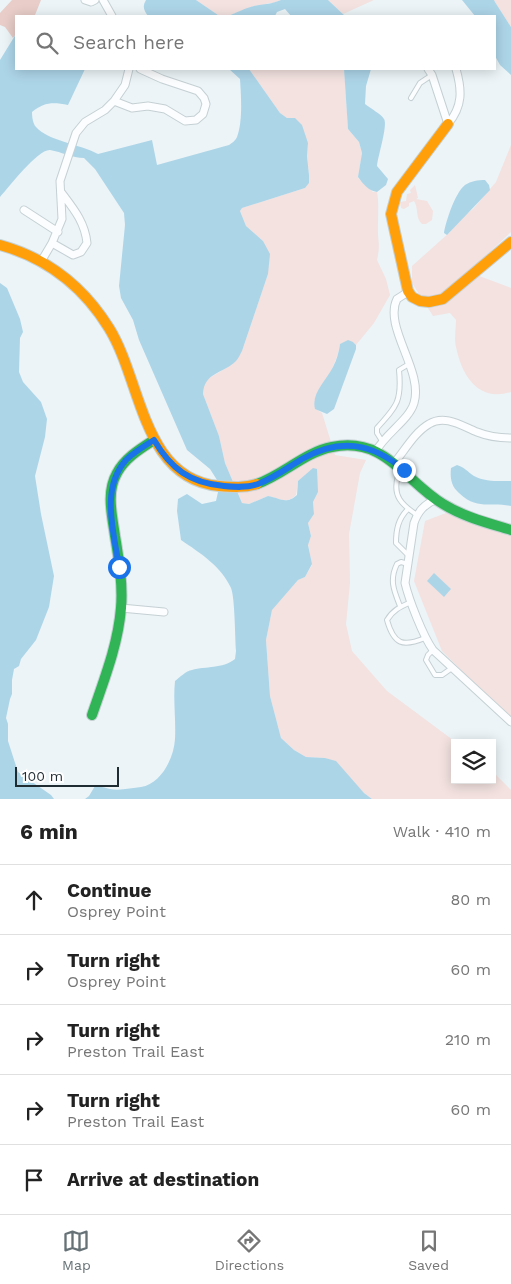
<!DOCTYPE html>
<html lang="en">
<head>
<meta charset="utf-8">
<style>
	body { margin:0; font-family:"Work Sans",sans-serif; background:#f2f2f2; color:#222 }
	.controls { position:absolute; right:15px; bottom:15px; display:grid; overflow:hidden; border-radius:0px; box-shadow:0 2px 12px #0003 }
	.controls button { width:45px; height:45px; display:grid; place-items:center; padding:0; border:0; border-bottom:1px solid #e0e0e0; background:#fff; color:#222; font:25px sans-serif }
	.scale { position:absolute; left:15px; bottom:12px; width:104px; box-sizing:border-box; padding-left:5px; border:2px solid #1f2c32; border-top:0; font-size:14px; line-height:18px; white-space:nowrap; color:#1f2c32; -webkit-text-stroke:4px #fff; paint-order:stroke }
	.stop { position:absolute; width:15px; height:15px; margin:-11px; border:4px solid #1a73e8; border-radius:50%; background:#fff }
	.stop.end { background:#1a73e8; border-color:#fff; box-shadow:0 1px 5px #0008 }
	.list { margin:0; padding:0; list-style:none }
	h2 { display:flex; justify-content:space-between; align-items:center; height:65px; margin:0; padding:0 20px; font-size:21px }
	h2 small { font-size:16px; font-weight:400; color:#767676 }
	.list li { display:grid; grid-template-columns:32px 1fr auto; gap:15px; align-items:center; box-sizing:border-box; height:70px; padding:0 20px; border-top:1px solid #e0e0e0 }
	.list b { display:block; font-size:19px; white-space:nowrap }
	.list p { margin:0; font-size:16px; white-space:nowrap; color:#767676 }
	.list em { font-size:16px; font-style:normal; color:#767676 }
	.icon { flex:none; width:28px; height:28px; fill:none; stroke:currentColor; stroke-width:2; stroke-linecap:round; stroke-linejoin:round }
	.map { position:relative; flex:none; width:511px; height:799px; overflow:hidden }
	.search { position:absolute; background:#fff; box-shadow:0 2px 12px #0003; left:15px; right:15px; top:15px; height:55px; display:flex; align-items:center; gap:12px; box-sizing:border-box; padding:0 18px; border-radius:0px; color:#767676; font-size:19px }
	.sheet { height:415px; background:#fff }
	nav { display:flex; justify-content:space-around; align-items:center; box-sizing:border-box; height:70px; border-top:1px solid #e0e0e0; background:#fff; font-size:14px; color:#767676 }
	nav a { display:grid; justify-items:center; gap:2px }
	nav .on { color:#677277 }
	.map>svg:first-child { display:block }
	.green { fill:#f3e2e0 }
	.forest { fill:#e8cdc8 }
	.water { fill:#add5e8 }
	.lines { fill:none; stroke-linecap:round; stroke-linejoin:round }
	.lane-casing { stroke:#c5d0d4; stroke-width:6 }
	.street-casing { stroke:#c5d0d4; stroke-width:9 }
	.fast-casing { stroke:#c5d0d4; stroke-width:12 }
	.slow-casing { stroke:#c5d0d4; stroke-width:12 }
	.lane { stroke:#fcfdfe; stroke-width:4 }
	.street { stroke:#fcfdfe; stroke-width:7 }
	.fast { stroke:#30b455; stroke-width:10 }
	.slow { stroke:#ff9f0a; stroke-width:10 }
	.route { stroke:#1a73e8; stroke-width:6 }
</style>
</head>
<body>
<div class="map">
<svg width="511" height="799" viewBox="0 0 511 799">
	<rect width="100%" height="100%" fill="#ecf4f7"/>
	<path class="green" d="M196,0H281L273,3H268L264,5L254,6L228,16L218,15Z
		M328,0H374L343,14Z
		M494,0H511V27L495,2Z
		M249,69H344L348,129L359,142L362,153L358,178L373,192H377C379,203 378,213 378,224C377,239 381,243 377,260L386,279L390,295L374,323L356,345L353,342L340,344L338,354L316,409L322,413L335,455L366,460L360,473L349,534L350,583L346,624L352,651L387,691L457,743H455V780H492V771L511,790V799H372L364,793L332,761L325,758L306,757L294,750L281,738L270,696L266,640L272,609L298,580L305,577L312,565L308,544L311,536L308,523L314,514L313,502L318,492L298,481L296,495C286,505 280,498 268,496L249,504L242,503L225,463L219,436L203,394V387L206,380L228,367L242,351L268,274L263,241L246,226L240,211L242,208L305,188L309,182V175L307,155L308,143L287,118L280,113Z
		M511,145V232L478,263L474,274L511,288V392C478,402 462,376 456,347C454,339 456,328 456,320L450,313L433,316L412,283V266L450,232L462,217L473,209L496,182Z
		M415,185L418,198L416,199L427,201L433,211L432,220L426,224H422C415,218 419,209 414,201L409,203V206L404,209L401,208L400,202L406,201L407,194L411,193L410,190Z
		M446,513L511,536V720L442,651L414,581L425,521Z"/>
	<path class="forest" d="M12,0H41L35,15L16,16V34L13,38L5,27L0,25V13Z"/>
	<path class="water" d="M146,0H196L218,15L226,16H148C144,10 142,7 146,0Z
		M281,0H328L345,16H291L285,9L277,12L275,16H228C236,13 245,8 254,6C264,4 272,4 281,0Z
		M462,0H494L495,2L511,27V75L500,65L495,56V16H475Z
		M16,34V69H85L68,105C53,102 44,102 32,112C32,117 33,124 36,127C48,141 80,144 98,154L152,140L157,165L229,145C232,143 236,140 237,137C243,122 241,94 240,79L229,69H249L280,113L287,118H295L302,125L308,143L307,156L309,175V183L305,188L242,208L240,211L246,226L263,241L270,254L268,274L242,351C240,354 239,358 236,361C223,374 204,372 203,394L219,436L225,463L242,503L249,504L268,496C280,498 286,505 297,495L298,481L313,468L317,469L318,492L313,502L314,514L308,523L311,536L308,545L312,564L305,577L298,580L272,610L266,640L270,696L281,738L294,750L306,757L325,758L336,761L364,793L372,799H85L89,796L95,786C102,786 104,788 110,789C119,791 132,788 141,787C161,784 174,758 175,739C176,719 173,700 175,681C180,677 186,671 192,670C206,666 222,669 235,659L236,651C235,638 235,598 231,588C221,566 200,553 181,540L177,511L178,499L187,494L202,504L216,501L218,492L217,480L210,469L187,450L139,340L133,320L121,298L119,286L125,225L124,213L95,169L84,158C72,158 62,152 50,150C38,149 9,187 0,197V60Z
		M344,69H371L366,86L365,104C371,109 380,113 384,119C388,125 378,156 377,166L388,179L386,185L377,192C369,191 363,184 358,177L362,153L359,142L348,129Z
		M485,180L489,185L490,190L447,235L444,233C446,221 455,193 465,185C471,181 478,180 485,180Z
		M0,283L7,288L20,319L23,332L20,338L19,372L23,382L41,402L47,419L45,437L35,476L41,514L54,576L49,607L36,640L21,659L19,666L14,669L12,680V694L10,699L6,718L8,724V741L18,772L51,795L54,799H0Z
		M348,340L353,342L356,345V349L334,409L327,414L315,409C311,393 326,381 333,367C337,359 339,352 340,344Z
		M457,465C464,467 468,472 474,476C485,482 499,481 511,481V506C489,501 478,511 459,493C451,486 450,478 451,468Z
		M434,573L451,589L444,597L427,581Z"/>
	<g class="lines">
		<g class="lane-casing">
			<path id="lane" d="M411,98L420,83L432,75
				M382,441L377,433V428C397,406 402,401 399,370L409,364
				M398,476C392,496 402,505 417,515
				M408,509C398,519 396,530 396,543L409,556
				M411,602C400,607 393,610 387,620C394,645 403,647 425,638
				M400,606C394,591 389,580 397,564L401,562L408,564
				M433,650L428,655L426,660L435,675H442L452,668"/>
		</g>
		<g class="street-casing">
			<path id="street" d="M85,0L91,2L95,0
				M103,0L112,16
				M428,69L432,75L448,124C463,106 462,90 456,69
				M114,101L132,108L148,106L165,109L185,121L196,120L203,114L206,104L204,98L198,91L162,79L140,69
				M24,210L58,232
				M52,243L73,255L81,252L87,243C85,222 73,208 61,192
				M42,260L52,243L62,219L60,181L76,133L85,122L105,110L114,101L125,85L129,69
				M376,451C386,433 409,420 414,403C424,371 383,327 397,299L408,292
				M395,462C405,450 415,432 429,424C445,414 462,426 477,432C487,436 499,438 511,438
				M436,499C424,505 418,511 414,523L405,583C409,600 423,636 433,650L511,722
				M121,608L164,612"/>
		</g>
		<g class="fast-casing">
			<path id="fast" d="M257,484C283,475 305,452 332,447C385,436 405,481 443,504C464,517 488,523 511,530
				M92,715C104,680 118,645 121,608C123,585 119,560 115,536C112,515 106,492 117,473C125,458 140,449 154,440"/>
		</g>
		<g class="slow-casing">
			<path id="slow" d="M448,124L397,192L391,214L408,291L412,297L420,301L429,302L443,299L511,242
				M0,245C47,258 83,286 109,328C142,381 142,479 219,486C232,487 245,488 257,484"/>
		</g>
		<use href="#lane" class="lane"/>
		<use href="#street" class="street"/>
		<use href="#fast" class="fast"/>
		<use href="#slow" class="slow"/>
	</g>
	<g class="lines">
		<path class="route" d="M119,567C114,533 100,489 126,460C134,452 144,446 154,440C171,469 190,483 224,486C235,487 247,488 258,484C274,478 287,468 302,459C339,438 371,442 404,470"/>
	</g>
</svg>
<div class="controls">
<button><svg class="icon" aria-label="layers" viewBox="0 0 24 24"><path d="M12 4l9 5-9 5-9-5zM3 14l9 5 9-5"/></svg></button>
</div>
<div class="scale">100 m</div>
<div class="stop" style="left:119px;top:567px"></div>
<div class="stop end" style="left:404px;top:470px"></div>
<div class="search"><svg class="icon" aria-label="search" viewBox="0 0 24 24"><circle cx="10" cy="10" r="6"/><path d="M15 15l6 6"/></svg>Search here</div>
</div>
<section class="sheet">
<h2>6 min<small>Walk · 410 m</small></h2>
<ul class="list">
<li><svg class="icon" aria-label="ahead" viewBox="0 0 24 24"><path d="M12 20V5M6 11l6-6 6 6"/></svg><div><b>Continue</b><p>Osprey Point</p></div><em>80 m</em></li>
<li><svg class="icon" aria-label="right" viewBox="0 0 24 24"><path d="M7 20v-9h11M14 6l5 5-5 5"/></svg><div><b>Turn right</b><p>Osprey Point</p></div><em>60 m</em></li>
<li><svg class="icon" aria-label="right" viewBox="0 0 24 24"><path d="M7 20v-9h11M14 6l5 5-5 5"/></svg><div><b>Turn right</b><p>Preston Trail East</p></div><em>210 m</em></li>
<li><svg class="icon" aria-label="right" viewBox="0 0 24 24"><path d="M7 20v-9h11M14 6l5 5-5 5"/></svg><div><b>Turn right</b><p>Preston Trail East</p></div><em>60 m</em></li>
<li><svg class="icon" aria-label="arrive" viewBox="0 0 24 24"><path d="M6 21V4h12l-3 4 3 4H6"/></svg><div><b>Arrive at destination</b></div></li>
</ul>
</section>
<nav>
<a class="on"><svg class="icon" aria-label="map" viewBox="0 0 24 24"><path d="M3 6l6-2 6 2 6-2v14l-6 2-6-2-6 2zM9 4v14M15 6v14"/></svg>Map</a>
<a><svg class="icon" aria-label="directions" viewBox="0 0 24 24"><path d="M12 3l9 9-9 9-9-9zM9 14v-3h6M13 9l2 2-2 2"/></svg>Directions</a>
<a><svg class="icon" aria-label="saved" viewBox="0 0 24 24"><path d="M7 4h10v16l-5-4-5 4z"/></svg>Saved</a>
</nav>
</body>
</html>
